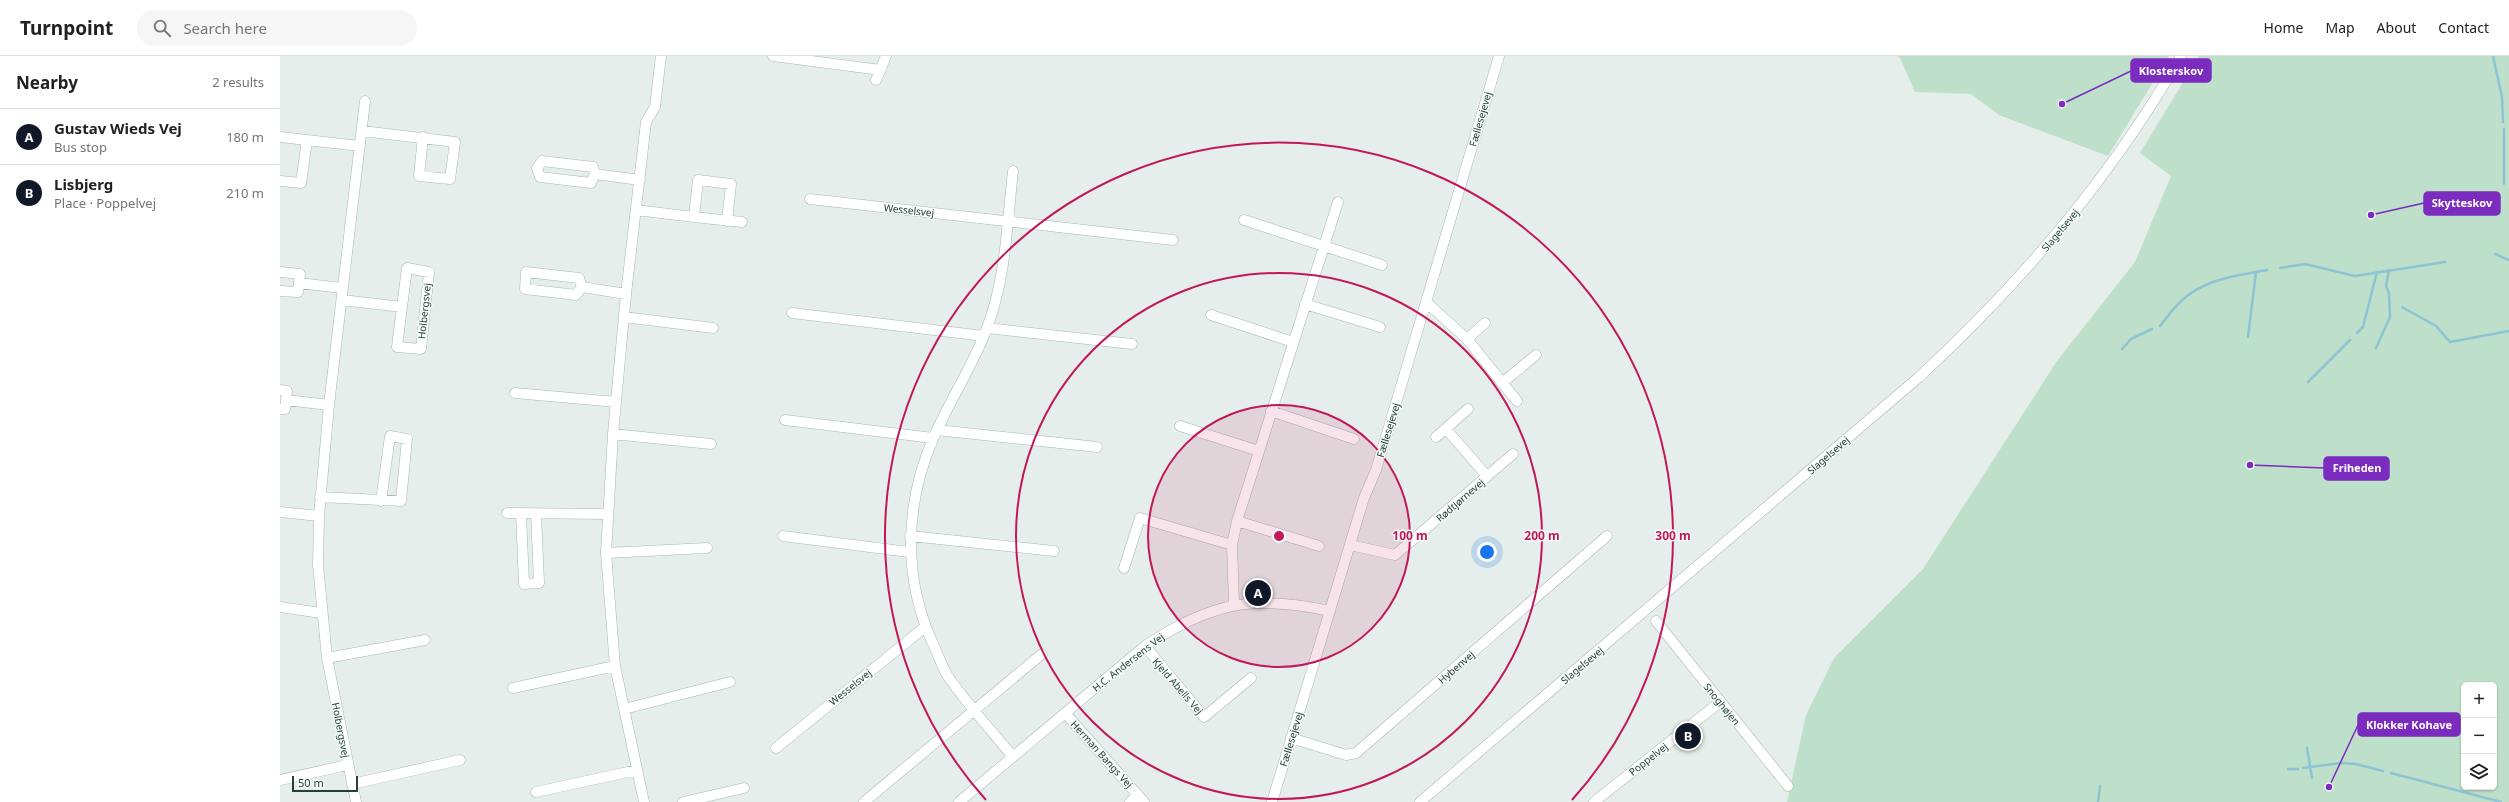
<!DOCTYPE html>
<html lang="en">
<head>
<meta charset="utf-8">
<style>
	body { margin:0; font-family:"Noto Sans",sans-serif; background:#f6f6f6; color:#202124 }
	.controls { position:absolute; right:12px; bottom:12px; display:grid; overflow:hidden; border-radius:6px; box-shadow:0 1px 3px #0004 }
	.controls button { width:36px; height:36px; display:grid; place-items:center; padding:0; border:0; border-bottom:1px solid #e0e0e0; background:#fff; color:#202124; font:20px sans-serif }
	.scale { position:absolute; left:12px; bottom:10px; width:66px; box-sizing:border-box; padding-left:4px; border:2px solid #23413a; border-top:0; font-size:11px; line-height:14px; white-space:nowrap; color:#23413a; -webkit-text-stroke:3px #f6faf8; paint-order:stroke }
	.you { position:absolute; left:1207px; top:496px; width:14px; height:14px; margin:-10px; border:3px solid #fff; border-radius:50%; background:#1a73e8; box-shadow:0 0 0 6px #1a73e833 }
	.badge { display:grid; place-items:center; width:26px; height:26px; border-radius:50%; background:#111827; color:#fff; font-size:13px; font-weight:700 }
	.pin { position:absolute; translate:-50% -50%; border:2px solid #fff; box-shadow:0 1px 4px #0006 }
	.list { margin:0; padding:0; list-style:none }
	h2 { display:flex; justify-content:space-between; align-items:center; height:52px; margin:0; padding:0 16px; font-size:17px }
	h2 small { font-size:13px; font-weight:400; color:#757577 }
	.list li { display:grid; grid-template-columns:26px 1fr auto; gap:12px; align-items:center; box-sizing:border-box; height:56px; padding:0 16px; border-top:1px solid #e0e0e0 }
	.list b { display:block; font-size:15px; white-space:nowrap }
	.list p { margin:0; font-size:13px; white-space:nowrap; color:#757577 }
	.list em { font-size:13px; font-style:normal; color:#757577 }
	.icon { flex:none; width:22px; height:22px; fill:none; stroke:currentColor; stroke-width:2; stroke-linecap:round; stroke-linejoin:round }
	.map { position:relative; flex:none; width:2229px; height:746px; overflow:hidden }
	header { display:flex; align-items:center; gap:24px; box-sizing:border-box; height:56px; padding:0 20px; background:#fff; border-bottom:1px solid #e0e0e0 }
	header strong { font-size:19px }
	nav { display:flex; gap:22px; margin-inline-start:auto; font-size:14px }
	.search { width:280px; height:36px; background:#f6f6f6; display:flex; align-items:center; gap:10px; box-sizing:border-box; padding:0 14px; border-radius:22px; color:#757577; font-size:15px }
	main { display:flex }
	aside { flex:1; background:#fff }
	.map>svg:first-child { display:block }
	.green { fill:#bedfc9; fill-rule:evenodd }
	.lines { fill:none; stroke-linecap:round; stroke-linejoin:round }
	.stream { stroke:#8dc4d3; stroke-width:2.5 }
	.minor-casing { stroke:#a7b7b2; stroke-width:11 }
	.minor { stroke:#fff; stroke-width:10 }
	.ring { fill:none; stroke:#c2185b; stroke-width:2 }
	.labels { text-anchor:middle; stroke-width:3; stroke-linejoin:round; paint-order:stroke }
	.street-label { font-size:10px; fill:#23413a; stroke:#f6faf8 }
	.centre { fill:#c2185b; stroke:#f6faf8; stroke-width:2 }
	.ring-label { font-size:12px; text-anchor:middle; font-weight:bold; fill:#c2185b; stroke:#f6faf8; stroke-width:3; stroke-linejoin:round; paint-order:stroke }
	.leader { fill:none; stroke:#7b2cbf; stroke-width:1.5 }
	.callout-dot { fill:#7b2cbf; stroke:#f6faf8; stroke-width:1.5 }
	.callout { fill:#7b2cbf; stroke:#7b2cbf; stroke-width:1.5 }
	.callout-label { font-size:11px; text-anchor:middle; font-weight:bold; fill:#fff }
</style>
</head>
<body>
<header>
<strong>Turnpoint</strong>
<div class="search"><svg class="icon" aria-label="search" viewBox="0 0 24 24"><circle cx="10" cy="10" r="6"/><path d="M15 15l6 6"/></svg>Search here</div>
<nav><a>Home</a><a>Map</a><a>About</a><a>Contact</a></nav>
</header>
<main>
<aside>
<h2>Nearby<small>2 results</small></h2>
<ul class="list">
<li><span class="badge">A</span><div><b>Gustav Wieds Vej</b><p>Bus stop</p></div><em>180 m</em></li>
<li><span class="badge">B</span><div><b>Lisbjerg</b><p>Place · Poppelvej</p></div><em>210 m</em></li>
</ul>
</aside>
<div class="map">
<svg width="2229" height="746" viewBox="0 0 2229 746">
	<rect width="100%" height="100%" fill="#e5eeea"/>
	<path class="green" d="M1617,0H1889L1828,100L1719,59L1691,38L1635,36L1620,2Z
		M1919,0H2229V746H1507L1526,659L1554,602L1643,513L1777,305L1855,206L1891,120L1860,97ZM2184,629H2214V731H2184Z"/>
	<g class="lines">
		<path class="stream" d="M2213,0L2222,41L2223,66
			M2224,73V128
			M2215,198L2229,204
			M2000,212L2025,208L2075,220L2165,206
			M2122,251L2156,270L2170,286L2229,275
			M1880,270C1888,260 1896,248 1907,240C1930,222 1960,219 1987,214
			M2077,277L2083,271L2097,216
			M1968,281L1976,216
			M2096,292L2110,261L2109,237L2106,230L2109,214
			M1842,293L1851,283L1872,273
			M2028,326L2070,284
			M2027,692L2032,722
			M2023,712L2061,707L2076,708L2103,715
			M2008,713H2018
			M2111,717L2221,746
			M1818,746L1820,730"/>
		<g class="minor-casing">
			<path id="minor" d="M493,0L601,14
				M596,24L606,0
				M82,75L175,86L170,123L139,120L143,81
				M0,81L80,90
				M733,115C727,168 726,222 707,272C693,310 669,345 653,383C624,450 623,524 654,590C658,599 662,610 667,619C687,648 711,674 733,701
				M315,118L311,127L260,121L257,112L262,105L313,111L315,118L360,124
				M0,125L21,127L27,84
				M530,143L893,184
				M356,154L414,161L418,124L451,128L447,165
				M414,161L462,166
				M964,164L1102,209
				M0,216L20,218L18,236L0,235
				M19,227L62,232
				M302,231L296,239L245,233L246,216L299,222L302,231L346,238
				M62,244L122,251L117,291L141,293L149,216L127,212L122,251
				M1147,247L1187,283L1237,345
				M1025,248L1100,271
				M512,257L704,280
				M931,259L1013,286
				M344,261L433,272
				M707,272L852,288
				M1187,283L1205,267
				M1222,327L1256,299
				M0,334L7,335L5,353H0
				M235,337L336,346
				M6,344L49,349
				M991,355L1074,383
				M505,364L653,382
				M900,370L979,395
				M1166,373L1207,420
				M657,374L817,391
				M333,378L431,388
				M1156,381L1188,353
				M40,441L121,445L127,383L110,380L101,445
				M0,456L39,460
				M227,457L327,458
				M241,458L244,528L259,527L256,458
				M957,465L1039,490
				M503,480L629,496
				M630,480L774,495
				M1070,489L1115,499L1233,398
				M326,497L427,492
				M844,512L860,462L952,489
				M954,549L952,489L957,465L1058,146
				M0,551L41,557
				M1376,565L1508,730
				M865,590L924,661L971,622
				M47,602L145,584
				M233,632L335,610
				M344,653L450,626
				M785,657L864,746
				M1011,682L1066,699L1076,697L1327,480
				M496,692L645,571
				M0,724L67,709
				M72,728L180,704
				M256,736L357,714
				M76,746L47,602L38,509L39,460L49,349L85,45
				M364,746L335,610L326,497L333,378L346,238L366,66L375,51L381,0
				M403,746L464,732
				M584,746L762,598
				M679,746L865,590C930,547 973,538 1050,555
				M850,746L858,739
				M992,746L1084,442L1096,414L1111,364L1219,0
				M1140,746L1638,322C1741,227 1831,122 1901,0
				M1314,746L1440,646"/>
		</g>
		<use href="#minor" class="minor"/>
	</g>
	<circle cx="999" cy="480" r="131" fill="#c2185b" fill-opacity=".12"/>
	<g class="ring">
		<circle cx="999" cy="480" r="131"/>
		<circle cx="999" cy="480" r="263"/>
		<path d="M706 744A394 394 0 1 1 1292 744"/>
	</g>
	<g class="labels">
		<g class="street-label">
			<text transform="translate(1200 63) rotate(-74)" y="4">Fællesejevej</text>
			<text transform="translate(629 154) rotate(6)" y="4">Wesselsvej</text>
			<text transform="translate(1780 174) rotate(-50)" y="4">Slagelsevej</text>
			<text transform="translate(144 255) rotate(-84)" y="4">Holbergsvej</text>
			<text transform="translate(1108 374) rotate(-73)" y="4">Fællesejevej</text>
			<text transform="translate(1548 399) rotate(-41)" y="4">Slagelsevej</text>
			<text transform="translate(1180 444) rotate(-41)" y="4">Rødtjørnevej</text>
			<text transform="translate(848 606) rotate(-38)" y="4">H.C. Andersens Vej</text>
			<text transform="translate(1302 609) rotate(-40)" y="4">Slagelsevej</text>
			<text transform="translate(1176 611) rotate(-41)" y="4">Hybenvej</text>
			<text transform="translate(898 630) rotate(49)" y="4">Kjeld Abells Vej</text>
			<text transform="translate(570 631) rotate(-39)" y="4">Wesselsvej</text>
			<text transform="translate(1442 648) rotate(51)" y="4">Snoghøjen</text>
			<text transform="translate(61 674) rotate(79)" y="4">Holbergsvej</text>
			<text transform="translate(1011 683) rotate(-73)" y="4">Fællesejevej</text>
			<text transform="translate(822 698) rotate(48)" y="4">Herman Bangs Vej</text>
			<text transform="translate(1368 703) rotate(-38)" y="4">Poppelvej</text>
		</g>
	</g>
	<circle cx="999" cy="480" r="6" class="centre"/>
	<g class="ring-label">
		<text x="1130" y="484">100 m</text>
		<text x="1262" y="484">200 m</text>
		<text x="1393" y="484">300 m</text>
	</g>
	<path class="leader" d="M1782 48L1851 15M2091 159L2144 147M1970 409L2044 412M2049 731L2078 669"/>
	<g class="callout-dot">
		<circle cx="1782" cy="48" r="4"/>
		<circle cx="2091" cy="159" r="4"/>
		<circle cx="1970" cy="409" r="4"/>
		<circle cx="2049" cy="731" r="4"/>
	</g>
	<g class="callout">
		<rect x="1851" y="3" width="80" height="23" rx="4"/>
		<rect x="2144" y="136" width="76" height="23" rx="4"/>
		<rect x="2044" y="401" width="65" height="23" rx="4"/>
		<rect x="2078" y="657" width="102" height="23" rx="4"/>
	</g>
	<g class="callout-label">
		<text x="1891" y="19">Klosterskov</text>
		<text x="2182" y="151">Skytteskov</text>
		<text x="2077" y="416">Friheden</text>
		<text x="2129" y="673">Klokker Kohave</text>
	</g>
</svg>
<div class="controls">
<button>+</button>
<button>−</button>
<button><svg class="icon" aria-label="layers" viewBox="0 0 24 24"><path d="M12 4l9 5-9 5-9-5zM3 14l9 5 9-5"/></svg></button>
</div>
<div class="scale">50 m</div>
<div class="you"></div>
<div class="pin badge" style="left:978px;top:537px">A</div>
<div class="pin badge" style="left:1408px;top:680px">B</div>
</div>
</main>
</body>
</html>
